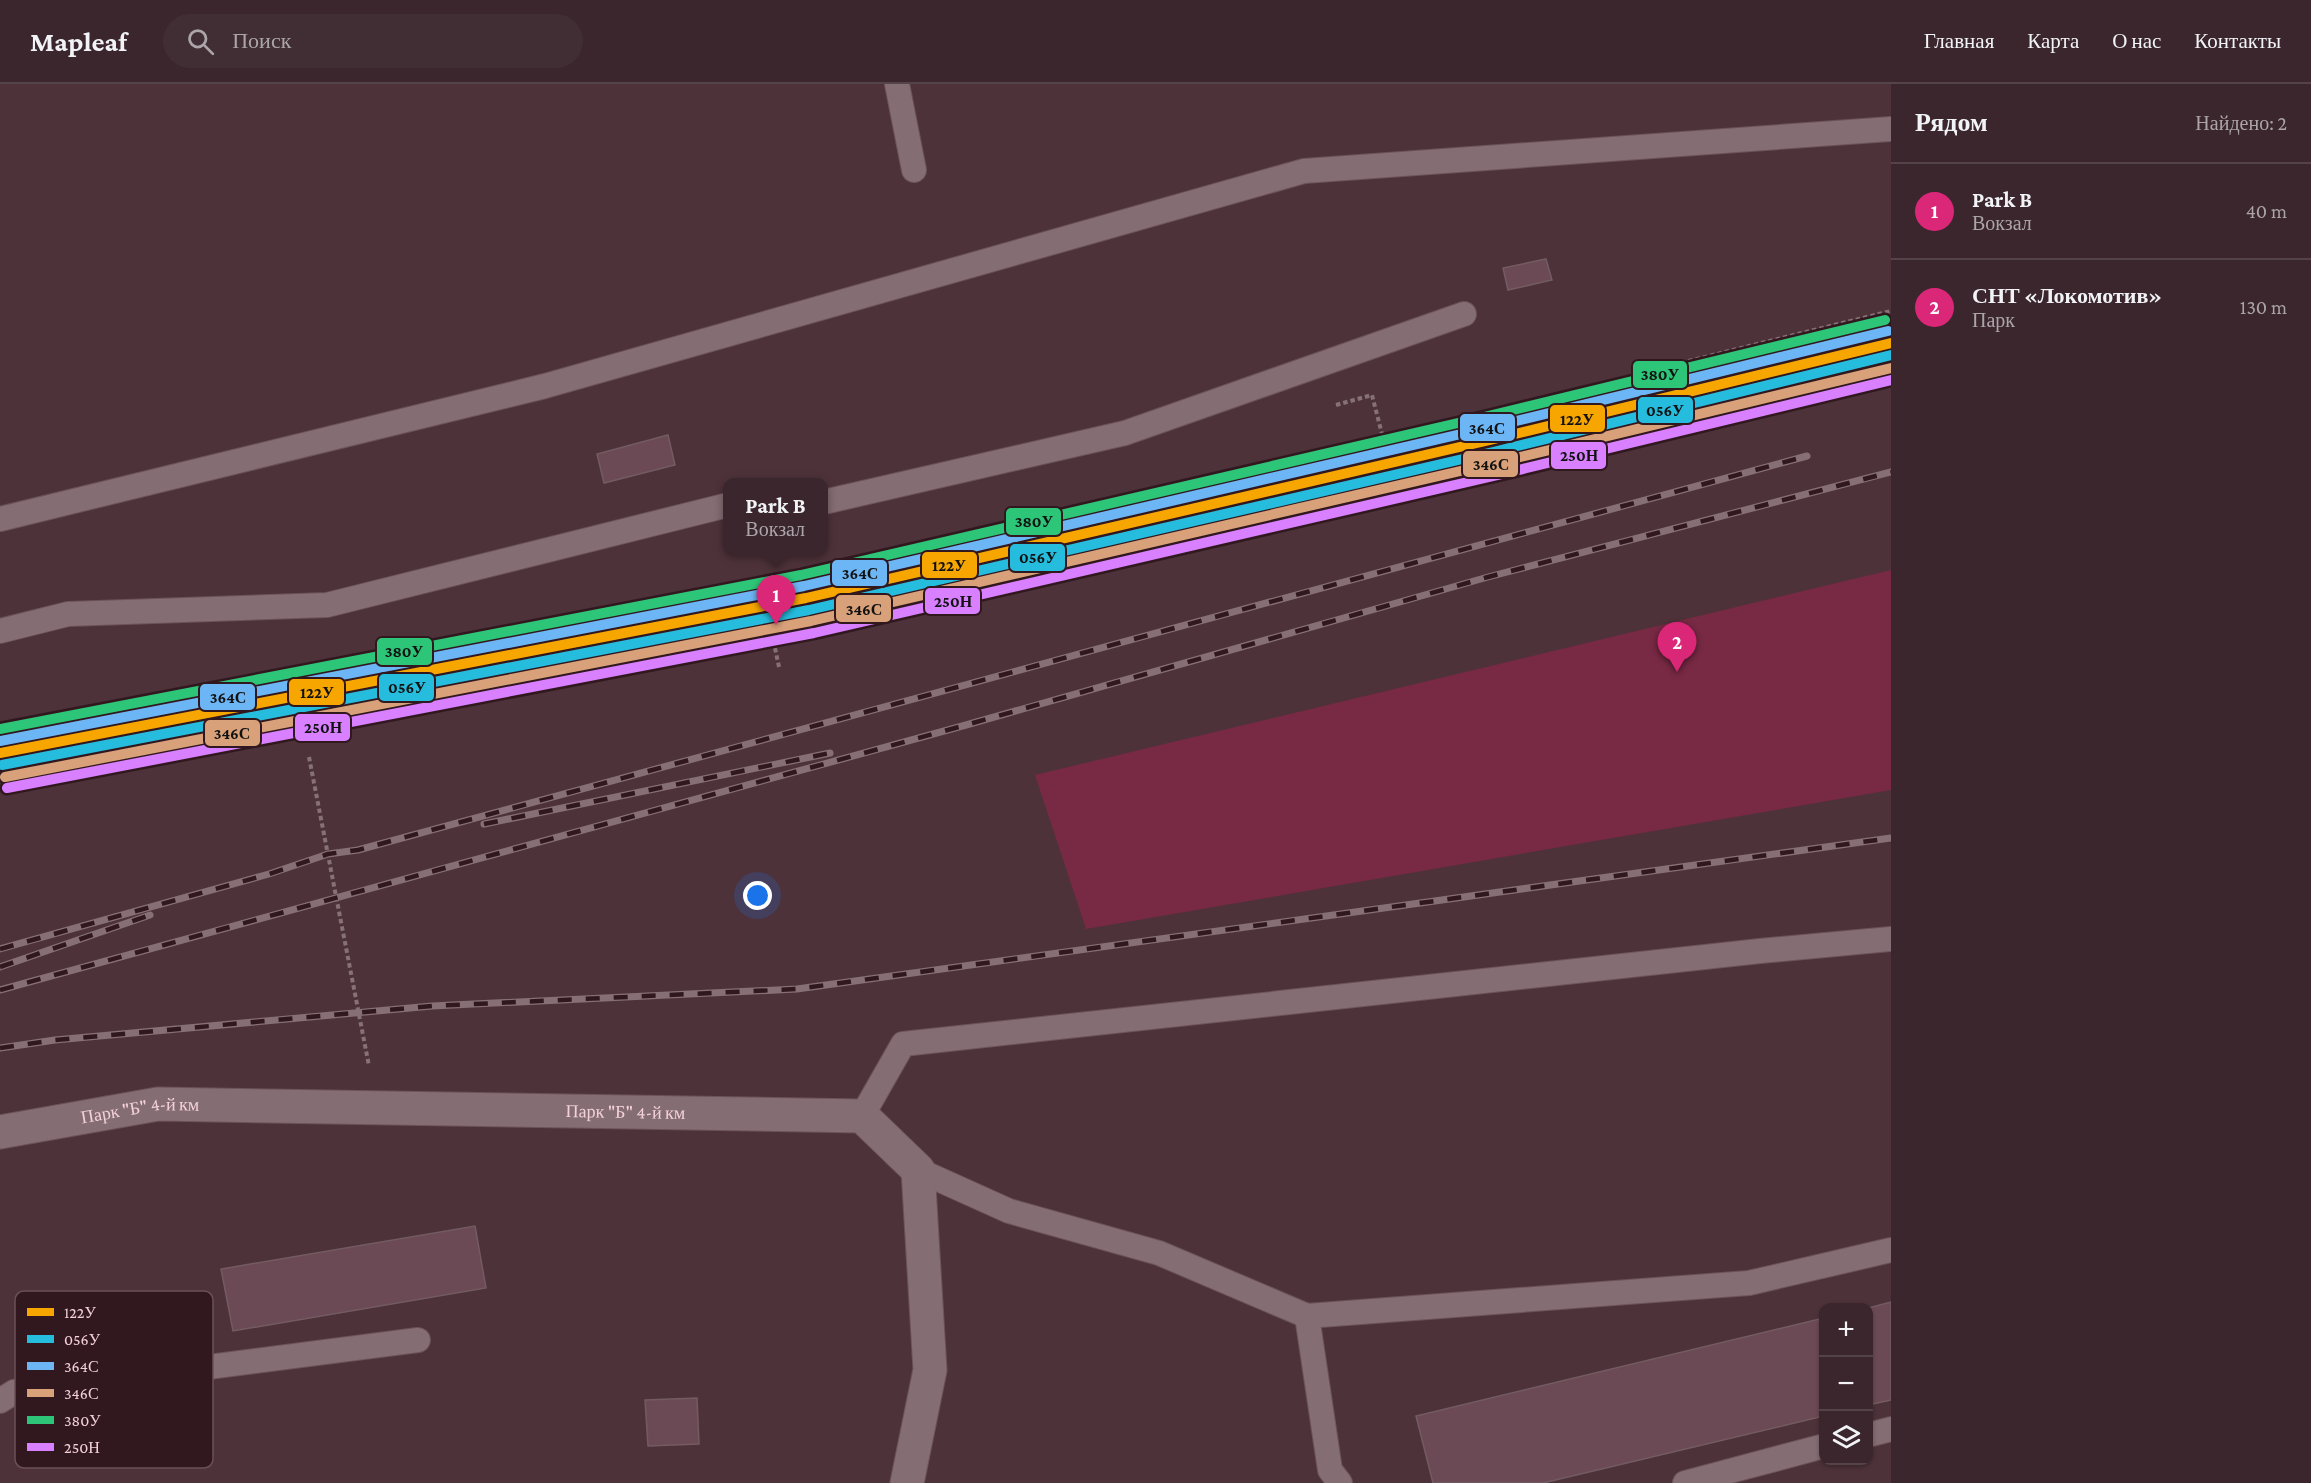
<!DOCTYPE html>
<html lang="ru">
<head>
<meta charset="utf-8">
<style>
	body { margin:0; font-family:"Crimson Pro",serif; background:#412e34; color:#f1f3f6 }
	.controls { position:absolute; right:18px; bottom:18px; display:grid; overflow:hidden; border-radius:12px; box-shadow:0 2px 4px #0004 }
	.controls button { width:54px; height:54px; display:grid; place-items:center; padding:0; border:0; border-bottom:2px solid #544348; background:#3a262c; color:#f1f3f6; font:30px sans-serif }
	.you { position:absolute; left:758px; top:812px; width:21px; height:21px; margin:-15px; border:4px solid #fff; border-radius:50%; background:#1a73e8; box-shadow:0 0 0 9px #1a73e833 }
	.badge { display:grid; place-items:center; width:39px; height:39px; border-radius:50%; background:#db2777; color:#fff; font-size:20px; font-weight:700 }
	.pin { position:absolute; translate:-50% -50px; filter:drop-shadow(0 2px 3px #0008) }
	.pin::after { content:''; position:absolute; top:32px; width:21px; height:18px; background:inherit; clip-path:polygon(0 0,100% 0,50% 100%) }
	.popup { position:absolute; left:723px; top:394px; width:105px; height:78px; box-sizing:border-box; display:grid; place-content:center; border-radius:12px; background:#3a262c; filter:drop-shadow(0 2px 4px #0005); font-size:20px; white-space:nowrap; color:#aba5a9 }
	.popup b { font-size:22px; color:#f1f3f6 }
	.popup::after { content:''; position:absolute; left:50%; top:100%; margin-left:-12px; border:12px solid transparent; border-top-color:#3a262c }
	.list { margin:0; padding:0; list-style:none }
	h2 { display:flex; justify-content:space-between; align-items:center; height:78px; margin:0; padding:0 24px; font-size:26px }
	h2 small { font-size:20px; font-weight:400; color:#aba5a9 }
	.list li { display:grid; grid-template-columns:39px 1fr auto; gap:18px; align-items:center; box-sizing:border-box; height:96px; padding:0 24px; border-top:2px solid #544348 }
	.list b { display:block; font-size:22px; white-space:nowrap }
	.list p { margin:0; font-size:20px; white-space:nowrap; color:#aba5a9 }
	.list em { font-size:20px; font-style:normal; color:#aba5a9 }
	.icon { flex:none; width:33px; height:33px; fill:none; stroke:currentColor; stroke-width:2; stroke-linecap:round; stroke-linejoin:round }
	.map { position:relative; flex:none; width:1891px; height:1399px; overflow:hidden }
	header { display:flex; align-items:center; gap:36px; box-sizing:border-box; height:84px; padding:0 30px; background:#3a262c; border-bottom:2px solid #544348 }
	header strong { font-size:28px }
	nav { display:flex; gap:33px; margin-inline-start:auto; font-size:21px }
	.search { width:420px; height:54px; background:#412e34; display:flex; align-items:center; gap:15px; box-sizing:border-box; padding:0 21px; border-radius:33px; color:#aba5a9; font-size:22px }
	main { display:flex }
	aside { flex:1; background:#3a262c }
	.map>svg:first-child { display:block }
	.green { fill:#782944 }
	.building { fill:#6c4a55; stroke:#735b62; stroke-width:1.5 }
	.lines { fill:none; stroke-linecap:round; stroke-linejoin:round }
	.lane-casing { stroke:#6c5259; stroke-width:26 }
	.street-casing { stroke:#6c5259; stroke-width:35 }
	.path { stroke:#857176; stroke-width:4; stroke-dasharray:4.5 3; stroke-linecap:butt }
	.lane { stroke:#846d73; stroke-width:24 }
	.street { stroke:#846d73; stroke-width:33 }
	.rail-casing { stroke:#867076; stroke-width:7 }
	.rail { stroke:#31181f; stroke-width:4.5; stroke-dasharray:14; stroke-linecap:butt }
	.rail-1-casing { stroke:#31181f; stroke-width:15 }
	.rail-2-casing { stroke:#31181f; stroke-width:15 }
	.rail-3-casing { stroke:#31181f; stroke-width:15 }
	.rail-4-casing { stroke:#31181f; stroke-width:15 }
	.rail-5-casing { stroke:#31181f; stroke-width:15 }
	.rail-6-casing { stroke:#31181f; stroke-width:15 }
	.rail-1 { stroke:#f7a600; stroke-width:10 }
	.rail-2 { stroke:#26bcdd; stroke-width:10 }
	.rail-3 { stroke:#6db6f5; stroke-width:10 }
	.rail-4 { stroke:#d9a179; stroke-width:10 }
	.rail-5 { stroke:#2dc577; stroke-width:10 }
	.rail-6 { stroke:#d880ff; stroke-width:10 }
	.labels { text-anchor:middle; stroke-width:4.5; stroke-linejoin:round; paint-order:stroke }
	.street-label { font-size:18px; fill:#f4d1d8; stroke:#31181f }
	.key { fill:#31181f; stroke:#6c5056; stroke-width:1.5 }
	.key-label { font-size:16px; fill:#f4d1d8 }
	.line-badge { stroke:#31181f; stroke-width:2 }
	.pale-badge-label { font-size:16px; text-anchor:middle; font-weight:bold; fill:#111 }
</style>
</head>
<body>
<header>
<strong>Mapleaf</strong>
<div class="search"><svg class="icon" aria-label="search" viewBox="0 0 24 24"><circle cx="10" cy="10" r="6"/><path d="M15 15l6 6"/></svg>Поиск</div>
<nav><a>Главная</a><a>Карта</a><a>О нас</a><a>Контакты</a></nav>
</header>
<main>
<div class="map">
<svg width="1891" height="1399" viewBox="0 0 1891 1399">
	<rect width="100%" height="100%" fill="#4e323a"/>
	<path class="green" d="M1891,486V706L1086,845L1035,691Z"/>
	<path class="building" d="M1546,175L1552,196L1508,206L1503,184Z
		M668,351L675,381L604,399L597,370Z
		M475,1142L486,1204L233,1247L221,1185Z
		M1891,1218V1316L1868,1321V1224Z
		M1824,1234V1332L1543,1399H1433L1416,1332Z
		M697,1314L699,1360L648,1362L645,1316Z"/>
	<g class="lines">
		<g class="lane-casing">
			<path id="lane" d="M897,0L914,86
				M824,418L1125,349L1464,230
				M0,435L545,302L1304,87L1891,45
				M0,547L68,530L327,521L728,421
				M862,1032L903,960L1760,867L1891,855
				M918,1086L1009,1127L1159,1169L1307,1232L1749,1199L1891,1166
				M1307,1232L1330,1386L1340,1399
				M0,1317L14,1308L418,1256
				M1868,1351L1891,1345
				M1685,1399L1824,1362"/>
		</g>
		<g class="street-casing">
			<g id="street">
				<path id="s1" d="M0,1048L158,1020L862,1032L918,1086L930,1286L907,1399"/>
			</g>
		</g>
		<path class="path" d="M1652,286L1891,227
			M1336,321L1372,311L1382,350
			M761,498L779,583
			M309,673L369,982"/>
		<use href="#lane" class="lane"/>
		<use href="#street" class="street"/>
		<g class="rail-casing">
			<path id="rail" d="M484,740L830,669
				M0,865L269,790L328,770L358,766L1807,372
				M0,883L150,831
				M0,906L966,641L1488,493L1891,388
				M0,964L55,956L432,922L797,905L1891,754"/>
		</g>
		<use href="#rail" class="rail"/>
		<g class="rail-1-casing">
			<path id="rail-1" d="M0,669L806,514L1490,356L1891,259"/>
		</g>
		<g class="rail-2-casing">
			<path id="rail-2" d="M2,681L809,526L1493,368L1891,271"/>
		</g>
		<g class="rail-3-casing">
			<path id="rail-3" d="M0,657L804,502L1487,344L1888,247"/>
		</g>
		<g class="rail-4-casing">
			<path id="rail-4" d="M5,693L811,537L1495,379L1891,284"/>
		</g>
		<g class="rail-5-casing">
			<path id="rail-5" d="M0,645L801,491L1484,333L1885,236"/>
		</g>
		<g class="rail-6-casing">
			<path id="rail-6" d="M7,704L814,549L1498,391L1891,296"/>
		</g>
		<use href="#rail-1" class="rail-1"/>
		<use href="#rail-2" class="rail-2"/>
		<use href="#rail-3" class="rail-3"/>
		<use href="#rail-4" class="rail-4"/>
		<use href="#rail-5" class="rail-5"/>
		<use href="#rail-6" class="rail-6"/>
	</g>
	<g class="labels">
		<g class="street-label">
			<text dy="6" stroke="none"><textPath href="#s1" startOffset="142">Парк "Б" 4-й км</textPath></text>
			<text dy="6" stroke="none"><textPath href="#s1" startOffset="628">Парк "Б" 4-й км</textPath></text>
		</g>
	</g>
	<rect x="15" y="1207" width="198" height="177" rx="9" class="key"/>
	<rect x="27" y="1224" width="27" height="8" fill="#f7a600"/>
	<rect x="27" y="1251" width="27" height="8" fill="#26bcdd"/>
	<rect x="27" y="1278" width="27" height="8" fill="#6db6f5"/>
	<rect x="27" y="1305" width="27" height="8" fill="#d9a179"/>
	<rect x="27" y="1332" width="27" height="8" fill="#2dc577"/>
	<rect x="27" y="1359" width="27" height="8" fill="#d880ff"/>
	<g class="key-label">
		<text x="64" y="1234">122У</text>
		<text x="64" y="1261">056У</text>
		<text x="64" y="1288">364С</text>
		<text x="64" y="1315">346С</text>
		<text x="64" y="1342">380У</text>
		<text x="64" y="1369">250Н</text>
	</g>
	<g class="line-badge">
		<rect x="1632" y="276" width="56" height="29" rx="6" fill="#2dc577"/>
		<rect x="1637" y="312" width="57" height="28" rx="6" fill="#26bcdd"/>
		<rect x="1549" y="320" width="57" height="29" rx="6" fill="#f7a600"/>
		<rect x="1459" y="329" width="57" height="29" rx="6" fill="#6db6f5"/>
		<rect x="1550" y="357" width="57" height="29" rx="6" fill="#d880ff"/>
		<rect x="1462" y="366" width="57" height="28" rx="6" fill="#d9a179"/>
		<rect x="1005" y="423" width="57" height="29" rx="6" fill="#2dc577"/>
		<rect x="1009" y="459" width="57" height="29" rx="6" fill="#26bcdd"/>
		<rect x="921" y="467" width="57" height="28" rx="6" fill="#f7a600"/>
		<rect x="831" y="475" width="57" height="28" rx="6" fill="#6db6f5"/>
		<rect x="924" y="503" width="57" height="28" rx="6" fill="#d880ff"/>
		<rect x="835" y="510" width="57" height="29" rx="6" fill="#d9a179"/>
		<rect x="376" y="553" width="57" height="29" rx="6" fill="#2dc577"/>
		<rect x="378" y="589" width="57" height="29" rx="6" fill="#26bcdd"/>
		<rect x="288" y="594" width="57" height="28" rx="6" fill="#f7a600"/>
		<rect x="199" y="599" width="57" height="28" rx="6" fill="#6db6f5"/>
		<rect x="294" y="629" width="57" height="29" rx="6" fill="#d880ff"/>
		<rect x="204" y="635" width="57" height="28" rx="6" fill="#d9a179"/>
	</g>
	<g class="pale-badge-label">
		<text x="1660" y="296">380У</text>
		<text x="1665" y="332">056У</text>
		<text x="1577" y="341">122У</text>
		<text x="1487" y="350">364С</text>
		<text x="1579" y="377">250Н</text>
		<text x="1491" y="386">346С</text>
		<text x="1034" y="443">380У</text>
		<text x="1038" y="479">056У</text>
		<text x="949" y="487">122У</text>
		<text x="860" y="495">364С</text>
		<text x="953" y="523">250Н</text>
		<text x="864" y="531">346С</text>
		<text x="404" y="573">380У</text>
		<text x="407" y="609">056У</text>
		<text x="317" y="614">122У</text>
		<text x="228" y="619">364С</text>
		<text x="323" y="649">250Н</text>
		<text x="232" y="655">346С</text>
	</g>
</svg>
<div class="controls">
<button>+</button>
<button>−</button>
<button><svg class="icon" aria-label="layers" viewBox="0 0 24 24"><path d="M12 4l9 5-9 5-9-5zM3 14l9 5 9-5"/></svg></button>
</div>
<div class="you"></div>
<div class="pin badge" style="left:776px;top:541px">1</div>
<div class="popup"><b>Park B</b>Вокзал</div>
<div class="pin badge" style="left:1677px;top:588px">2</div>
</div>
<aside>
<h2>Рядом<small>Найдено: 2</small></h2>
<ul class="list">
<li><span class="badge">1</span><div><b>Park B</b><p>Вокзал</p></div><em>40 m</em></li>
<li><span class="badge">2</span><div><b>СНТ «Локомотив»</b><p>Парк</p></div><em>130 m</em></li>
</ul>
</aside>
</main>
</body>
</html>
